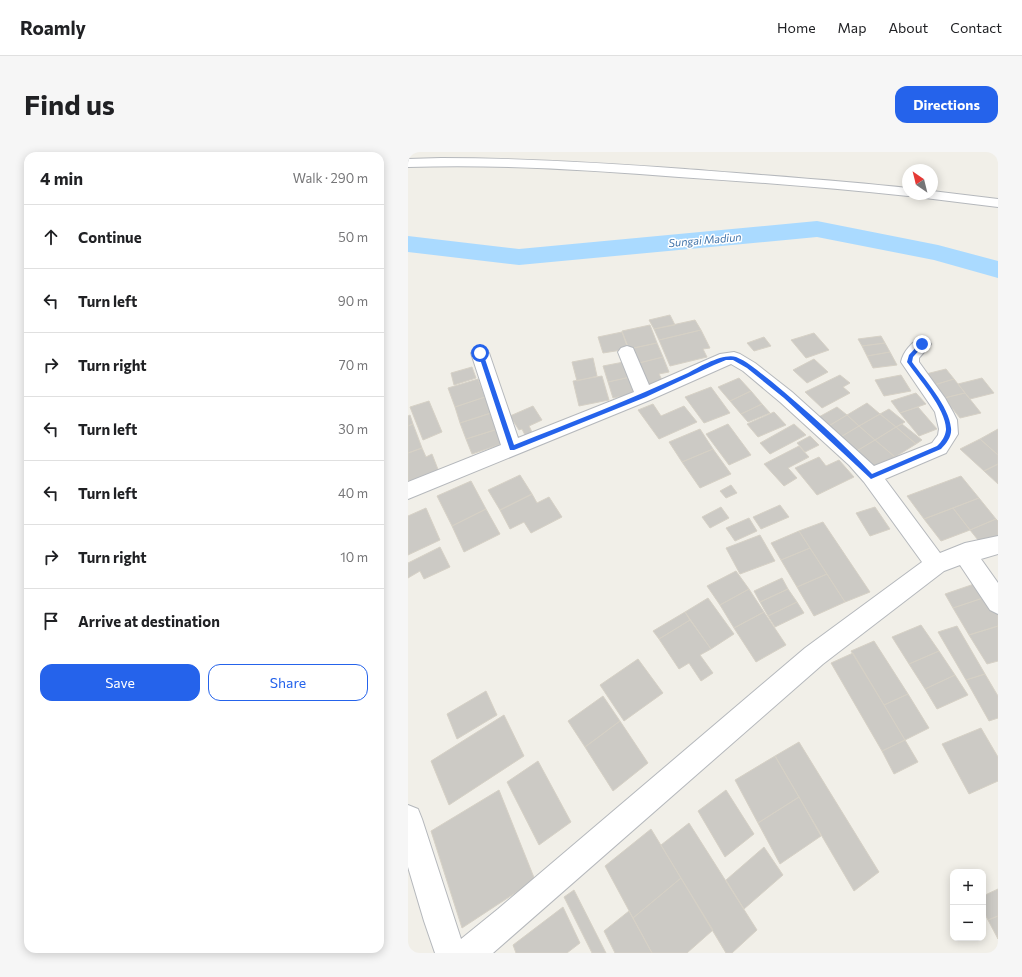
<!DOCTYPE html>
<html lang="en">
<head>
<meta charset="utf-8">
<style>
	body { margin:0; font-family:Commissioner,sans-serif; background:#f6f6f6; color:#202124 }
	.controls { position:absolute; right:12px; bottom:12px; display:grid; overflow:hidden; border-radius:8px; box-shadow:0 2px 10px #0003 }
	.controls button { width:36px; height:36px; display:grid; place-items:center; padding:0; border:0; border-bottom:1px solid #e0e0e0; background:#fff; color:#202124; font:20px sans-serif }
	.compass { position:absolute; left:494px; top:12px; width:36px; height:36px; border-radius:50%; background:#fff; box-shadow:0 2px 10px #0003; rotate:325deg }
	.stop { position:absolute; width:12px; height:12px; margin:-9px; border:3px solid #2563eb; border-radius:50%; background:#fff }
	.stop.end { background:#2563eb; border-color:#fff; box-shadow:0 1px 4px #0008 }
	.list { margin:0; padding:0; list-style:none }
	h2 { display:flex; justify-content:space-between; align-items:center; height:52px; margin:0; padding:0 16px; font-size:17px }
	h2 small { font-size:13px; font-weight:400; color:#757577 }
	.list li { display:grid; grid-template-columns:26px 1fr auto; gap:12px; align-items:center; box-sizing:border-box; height:64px; padding:0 16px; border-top:1px solid #e0e0e0 }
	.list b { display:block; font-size:15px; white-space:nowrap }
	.list em { font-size:13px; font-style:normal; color:#757577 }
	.actions { display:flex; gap:8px; padding:12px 16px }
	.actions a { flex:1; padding:9px 0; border:1px solid #2563eb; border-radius:12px; text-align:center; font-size:14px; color:#2563eb }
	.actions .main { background:#2563eb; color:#fff }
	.icon { flex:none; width:22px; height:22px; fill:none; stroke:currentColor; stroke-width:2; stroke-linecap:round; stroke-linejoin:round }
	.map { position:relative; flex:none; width:590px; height:801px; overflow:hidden; border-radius:12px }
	header { display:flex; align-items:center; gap:24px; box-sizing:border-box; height:56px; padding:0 20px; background:#fff; border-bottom:1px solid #e0e0e0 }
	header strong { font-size:19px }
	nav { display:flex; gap:22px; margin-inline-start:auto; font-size:14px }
	.intro { display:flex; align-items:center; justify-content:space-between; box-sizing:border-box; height:96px; padding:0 24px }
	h1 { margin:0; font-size:28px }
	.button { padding:10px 18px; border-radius:12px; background:#2563eb; color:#fff; font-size:14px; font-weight:700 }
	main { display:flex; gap:24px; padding:0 24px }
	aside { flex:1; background:#fff; border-radius:12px; box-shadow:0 2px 10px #0003 }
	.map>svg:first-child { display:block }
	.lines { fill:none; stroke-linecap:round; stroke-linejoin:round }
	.river { fill:#aadaff; fill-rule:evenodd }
	.building { fill:#cccac5; stroke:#d6d1c6 }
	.street-casing { stroke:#b5b8bc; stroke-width:2 }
	.street { fill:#fff; fill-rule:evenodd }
	.route { fill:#2563eb }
	.labels { text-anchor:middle; stroke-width:3; stroke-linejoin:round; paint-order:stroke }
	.far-water-label { font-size:11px; font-style:italic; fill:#4174aa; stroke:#fff }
</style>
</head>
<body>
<header>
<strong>Roamly</strong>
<nav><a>Home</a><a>Map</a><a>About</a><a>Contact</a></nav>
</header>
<div class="intro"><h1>Find us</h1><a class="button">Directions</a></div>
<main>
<aside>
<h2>4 min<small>Walk · 290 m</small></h2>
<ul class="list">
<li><svg class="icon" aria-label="ahead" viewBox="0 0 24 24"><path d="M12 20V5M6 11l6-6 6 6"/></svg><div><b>Continue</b></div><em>50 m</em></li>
<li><svg class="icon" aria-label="left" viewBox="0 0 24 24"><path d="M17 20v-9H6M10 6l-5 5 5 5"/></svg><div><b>Turn left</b></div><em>90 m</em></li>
<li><svg class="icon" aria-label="right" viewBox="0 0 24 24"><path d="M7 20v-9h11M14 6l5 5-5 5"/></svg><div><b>Turn right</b></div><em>70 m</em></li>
<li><svg class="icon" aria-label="left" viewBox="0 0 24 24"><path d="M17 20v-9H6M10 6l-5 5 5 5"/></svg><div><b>Turn left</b></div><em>30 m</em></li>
<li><svg class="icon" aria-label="left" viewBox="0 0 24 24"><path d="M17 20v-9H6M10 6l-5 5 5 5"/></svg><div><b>Turn left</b></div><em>40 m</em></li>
<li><svg class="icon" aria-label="right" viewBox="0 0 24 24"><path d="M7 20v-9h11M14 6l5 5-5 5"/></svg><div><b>Turn right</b></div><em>10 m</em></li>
<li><svg class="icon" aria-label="arrive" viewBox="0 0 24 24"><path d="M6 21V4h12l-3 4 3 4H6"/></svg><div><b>Arrive at destination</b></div></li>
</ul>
<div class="actions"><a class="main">Save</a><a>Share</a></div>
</aside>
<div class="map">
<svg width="590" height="801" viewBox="0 0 590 801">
	<rect width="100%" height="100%" fill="#f1efe8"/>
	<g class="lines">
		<path class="river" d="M409,69L530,93L590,109V126L526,108L409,85L111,113L0,100V84L111,97Z"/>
	</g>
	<path class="building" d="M262,163L267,173L246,177L241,168Z
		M287,168L293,178L251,188L246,177Z
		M242,173L249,191L221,197L214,179Z
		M293,178L302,196L295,197L299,205L262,214L251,188Z
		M214,180L220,197L195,201L190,185Z
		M406,181L421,198L398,206L383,188Z
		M473,184L477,191L454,194L450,187Z
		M356,185L363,194L346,199L339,191Z
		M249,191L255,205L227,212L221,197Z
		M477,191L482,200L459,204L454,194Z
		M482,200L489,213L465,216L459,204Z
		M255,205L261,220L251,222L255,230L235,235L227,212Z
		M185,206L189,224L169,229L164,210Z
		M406,207L420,220L399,231L385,218Z
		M221,209L227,224L200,230L195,214Z
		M64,215L68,226L46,233L43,221Z
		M538,217L546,227L526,233L518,222Z
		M432,223L442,231L435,235L442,241L414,256L397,240Z
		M493,223L503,239L476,244L467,228Z
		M194,224L201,248L171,254L165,229Z
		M227,224L233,240L205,246L200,230Z
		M331,226L343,239L322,249L310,235Z
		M574,226L586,241L562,247L550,232Z
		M70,227L77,245L47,255L40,236Z
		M546,227L557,241L536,246L526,233Z
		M303,235L322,261L296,271L277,245Z
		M343,239L354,252L333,262L322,249Z
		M508,241L518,252L492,261L483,249Z
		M557,241L573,261L552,266L536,246Z
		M77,245L83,261L52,271L47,255Z
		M21,249L34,280L15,288L2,255Z
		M459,251L472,262L451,274L439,263Z
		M245,252L253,264L276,254L289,270L251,287L230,258Z
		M354,252L362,261L340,270L333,262Z
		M125,254L134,268L121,274L124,280L117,283L114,277L111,278L102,264Z
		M429,255L439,263L419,275L409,266Z
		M510,255L529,277L511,284L492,261Z
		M481,257L497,270L488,275L472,262Z
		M366,260L378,273L350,285L339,272Z
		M83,261L90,277L58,287L52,271Z
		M472,262L488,275L467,288L451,274Z
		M2,263L5,272L0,274V264Z
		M439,263L451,274L431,286L419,275Z
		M5,272L14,296L0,301V274Z
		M320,272L343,303L321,313L298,282Z
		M386,272L398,283L362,302L352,291Z
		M494,272L514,288L508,292L488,275Z
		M451,274L467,288L447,300L431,286Z
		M488,275L508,292L487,305L467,288Z
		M90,277L96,291L64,302L58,287Z
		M292,277L305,297L274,310L261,290Z
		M590,277V303L572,287Z
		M402,284L411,293L397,300L389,291Z
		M572,287L590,303V312L576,319L552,297Z
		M467,288L487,305L467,318L447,300Z
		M391,294L401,305L380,316L389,326L376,334L356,312Z
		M14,296L18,305L24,302L31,320L0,332V301Z
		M305,297L323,322L292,336L274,310Z
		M411,305L418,314L431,308L446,325L409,343L387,316Z
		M590,312V332L576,319Z
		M112,323L124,342L92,358L80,338Z
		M553,324L571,346L516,367L499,344Z
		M63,329L78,357L44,374L29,344Z
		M323,333L329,341L318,346L312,339Z
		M124,342L129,351L141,345L154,365L123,381L116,370L102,377L92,358Z
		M571,346L588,367L562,378L545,356Z
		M372,353L381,365L353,377L345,365Z
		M313,355L321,366L302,376L294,365Z
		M467,355L482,377L462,384L448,361Z
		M18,356L32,388L0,403V364Z
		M545,356L562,378L533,389L516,367Z
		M78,357L92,382L56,400L44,374Z
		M341,366L349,379L327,389L318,376Z
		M588,367L590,369V386L574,393L562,378Z
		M415,370L462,440L437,450L391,379Z
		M391,379L402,396L373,408L363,391Z
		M352,383L367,409L332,422L318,396Z
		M32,395L42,415L16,427L12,419L0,426V411Z
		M402,396L419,422L389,435L373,408Z
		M328,419L341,437L312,453L299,434Z
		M419,422L437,450L406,464L389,435Z
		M374,426L380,437L352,450L346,439Z
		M572,430L581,444L545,456L537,442Z
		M341,437L356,460L326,476L312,453Z
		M380,437L389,450L360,464L352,450Z
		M581,444L590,458V474L561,483L545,456Z
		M300,446L326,482L303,497L277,460Z
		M389,450L396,461L367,475L360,464Z
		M277,460L282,468L251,487L245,479Z
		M356,460L378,493L348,510L326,476Z
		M282,468L303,497L292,503L305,521L293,529L281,511L271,517L251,487Z
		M513,473L531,499L501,512L484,485Z
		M549,474L577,522L558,528L530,480Z
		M590,474V509L579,512L561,483Z
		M466,489L500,542L476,553L443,499Z
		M531,499L547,523L517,537L501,512Z
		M445,501L497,588L474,599L423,511Z
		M230,507L255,541L216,569L192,533Z
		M577,522L590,544V566L581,569L558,528Z
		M547,523L560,543L529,557L517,537Z
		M78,539L89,563L49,587L39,562Z
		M500,542L521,576L497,588L476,553Z
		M195,544L212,569L177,595L160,569Z
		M96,563L116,604L41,653L23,609Z
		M212,569L240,611L205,639L177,595Z
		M573,576L590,605V629L561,642L534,592Z
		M497,588L510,610L486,622L474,599Z
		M391,590L471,720L446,739L367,604Z
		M367,604L391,645L350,671L327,628Z
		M130,609L163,670L131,693L99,630Z
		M91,638L127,728L54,776L23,679Z
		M318,638L346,682L317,705L290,659Z
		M391,645L413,684L372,712L350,671Z
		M281,671L349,778L324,801H318L253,693Z
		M243,677L273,726L225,766L197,714Z
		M356,695L375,723L336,757L318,728Z
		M273,726L305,778L279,801H244L225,766Z
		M590,737V764L580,768L575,758V744Z
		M166,738L198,801H184L156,745Z
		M155,755L172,791L159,801H108L105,793Z
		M221,759L244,801H207L196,779Z
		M590,764V787L580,768Z"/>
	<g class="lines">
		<g class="street-casing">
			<path id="street" d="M33,6C114,6 196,11 277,17C351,23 426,28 500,36V42H505L500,44C424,36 348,30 271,25C181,18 91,12 0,15V7Z
				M524,39L590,47V55L517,46L512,45L510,42H524Z
				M514,186L520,188L523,192L511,206V210L537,246L545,260L549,268L550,282L538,301L477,327L532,401L557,391L590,384V402L573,407L590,431V462L582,458L552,413L536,419L415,512L85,801H27L16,769L0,715V653L10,657L14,667L53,787L90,757L397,496L514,410L456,330L441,313L372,250L335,219L323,212L242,248L0,347V330L93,293L63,201L66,197L72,195L78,197L81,201L110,286L226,240L210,200L213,196L219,194L225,196L241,233L312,202L326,200L332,202L347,211L384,240L466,314L524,291L530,283L531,277L527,260L493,210C495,200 504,189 514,186Z"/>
		</g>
		<use href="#street" class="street"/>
	</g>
	<path class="route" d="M512,191L517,192L505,205L504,210C517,228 541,254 543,276C544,284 539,291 533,297L463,327L376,246L339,216L325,208H318L306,213L238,245L106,298H102L70,201L72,199L75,201L106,293C164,270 223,247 280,221C291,215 315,201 328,205C341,210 352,221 363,229C398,258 433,289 464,322L529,294C534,289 537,285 538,278C539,258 510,226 499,210L501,203Z"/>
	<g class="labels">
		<g class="far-water-label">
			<text transform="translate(297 88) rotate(-5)" y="4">Sungai Madiun</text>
		</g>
	</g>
</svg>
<div class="controls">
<button>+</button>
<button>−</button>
</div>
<svg class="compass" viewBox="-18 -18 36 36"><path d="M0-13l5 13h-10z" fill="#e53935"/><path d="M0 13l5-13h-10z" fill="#757577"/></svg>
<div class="stop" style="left:72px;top:201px"></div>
<div class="stop end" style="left:514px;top:192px"></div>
</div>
</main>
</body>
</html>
